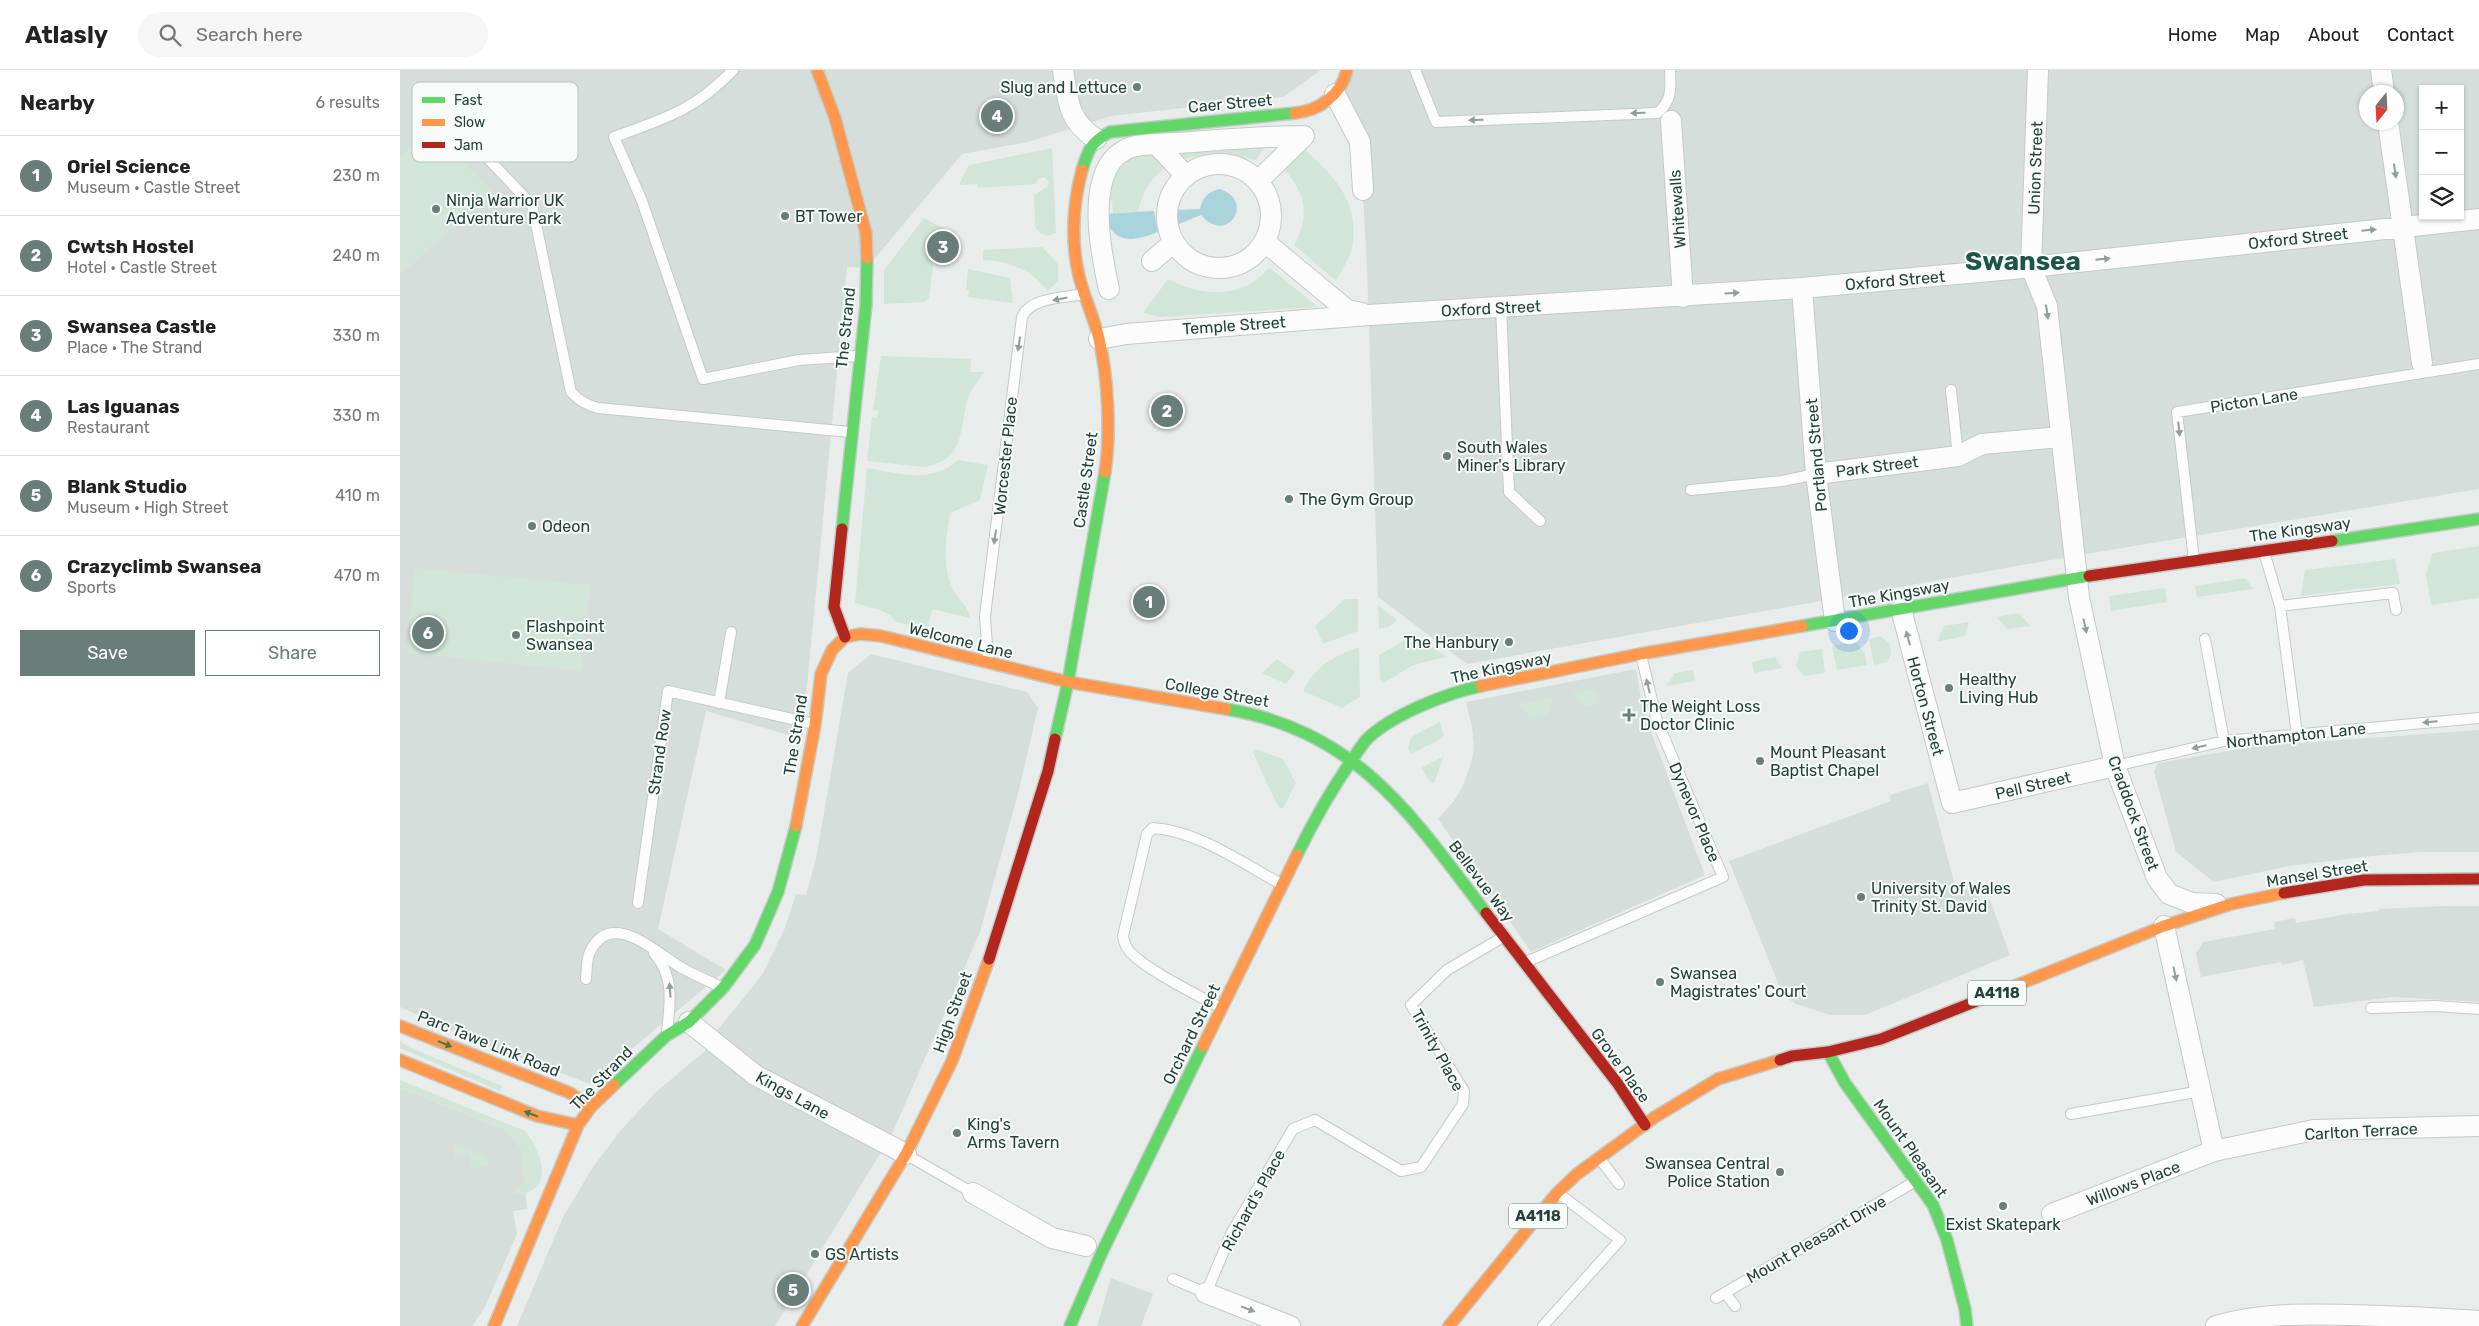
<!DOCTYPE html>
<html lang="en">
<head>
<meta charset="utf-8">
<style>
	body { margin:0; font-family:Rubik,sans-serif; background:#f6f6f6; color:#222 }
	.controls { position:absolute; right:15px; top:15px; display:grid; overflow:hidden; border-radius:0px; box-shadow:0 1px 4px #0004 }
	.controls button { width:45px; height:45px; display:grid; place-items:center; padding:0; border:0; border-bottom:1px solid #e0e0e0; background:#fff; color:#222; font:25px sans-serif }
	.compass { position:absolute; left:1959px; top:15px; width:45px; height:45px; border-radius:50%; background:#fff; box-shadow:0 1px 4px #0004; rotate:198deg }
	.you { position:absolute; left:1448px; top:560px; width:18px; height:18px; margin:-12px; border:4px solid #fff; border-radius:50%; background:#1a73e8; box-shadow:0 0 0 8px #1a73e833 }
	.badge { display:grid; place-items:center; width:32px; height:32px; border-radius:50%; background:#697e78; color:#fff; font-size:16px; font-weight:700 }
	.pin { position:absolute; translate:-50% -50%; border:2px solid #fff; box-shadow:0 1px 5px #0006 }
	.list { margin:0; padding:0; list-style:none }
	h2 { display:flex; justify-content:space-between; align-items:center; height:65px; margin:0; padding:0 20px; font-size:21px }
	h2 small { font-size:16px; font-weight:400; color:#767676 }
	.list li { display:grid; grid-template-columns:32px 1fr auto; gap:15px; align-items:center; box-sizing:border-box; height:80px; padding:0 20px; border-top:1px solid #e0e0e0 }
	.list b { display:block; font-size:19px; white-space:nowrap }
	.list p { margin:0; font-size:16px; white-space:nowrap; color:#767676 }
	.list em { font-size:16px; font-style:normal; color:#767676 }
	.actions { display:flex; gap:10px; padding:15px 20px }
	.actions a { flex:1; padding:11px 0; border:1px solid #697e78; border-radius:0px; text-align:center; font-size:18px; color:#697e78 }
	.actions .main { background:#697e78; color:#fff }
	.icon { flex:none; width:28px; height:28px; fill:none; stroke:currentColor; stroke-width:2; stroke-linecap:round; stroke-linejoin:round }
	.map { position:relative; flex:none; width:2079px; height:1256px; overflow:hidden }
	header { display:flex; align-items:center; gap:30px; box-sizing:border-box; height:70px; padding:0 25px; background:#fff; border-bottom:1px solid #e0e0e0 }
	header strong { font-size:24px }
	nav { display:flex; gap:28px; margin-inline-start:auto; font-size:18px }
	.search { width:350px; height:45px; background:#f6f6f6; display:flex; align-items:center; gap:12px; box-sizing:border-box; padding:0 18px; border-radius:28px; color:#767676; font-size:19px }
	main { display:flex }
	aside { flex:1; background:#fff }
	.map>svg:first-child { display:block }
	.built { fill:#d6dedb; fill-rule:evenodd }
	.green { fill:#d1e6d8 }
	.water { fill:#a9d4db }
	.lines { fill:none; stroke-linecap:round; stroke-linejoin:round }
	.lane-casing { stroke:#c5cac8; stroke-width:12 }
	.street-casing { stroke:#c5cac8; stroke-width:22 }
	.fast-casing { stroke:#c3cbc8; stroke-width:14 }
	.slow-casing { stroke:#c3cbc8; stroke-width:14 }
	.jam-casing { stroke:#c3cbc8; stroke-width:14 }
	.lane { stroke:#fcfcfc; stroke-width:10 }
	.street { stroke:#fcfcfc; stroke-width:20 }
	.fast { stroke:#63d668; stroke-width:11 }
	.slow { stroke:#ff974d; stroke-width:11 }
	.jam { stroke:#b3261e; stroke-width:11 }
	.oneway { fill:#909f9b }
	.oneway2 { fill:#3d7d4c }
	.poi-dot { fill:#697e78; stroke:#f7fbf9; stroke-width:2 }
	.labels { text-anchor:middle; stroke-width:4; stroke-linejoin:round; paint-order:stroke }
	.shield { fill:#f7fbf9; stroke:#637a73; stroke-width:1 }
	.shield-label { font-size:15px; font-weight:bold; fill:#24423a }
	.poi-label { font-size:16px; fill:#24423a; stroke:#f7fbf9; text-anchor:start }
	.street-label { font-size:16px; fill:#24423a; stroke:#f7fbf9 }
	.town-label { font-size:26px; font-weight:bold; fill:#1f5548; stroke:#f7fbf9 }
	.key { fill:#f7fbf9; stroke:#b8c4c0; stroke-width:1 }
	.key-label { font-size:14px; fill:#24423a }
</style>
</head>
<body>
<header>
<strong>Atlasly</strong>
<div class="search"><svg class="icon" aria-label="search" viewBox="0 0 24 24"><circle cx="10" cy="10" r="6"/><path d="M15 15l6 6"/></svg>Search here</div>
<nav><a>Home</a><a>Map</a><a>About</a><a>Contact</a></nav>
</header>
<main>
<aside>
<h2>Nearby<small>6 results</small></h2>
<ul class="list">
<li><span class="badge">1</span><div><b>Oriel Science</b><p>Museum · Castle Street</p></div><em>230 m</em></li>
<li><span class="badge">2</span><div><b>Cwtsh Hostel</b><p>Hotel · Castle Street</p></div><em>240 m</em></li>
<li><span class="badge">3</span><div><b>Swansea Castle</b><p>Place · The Strand</p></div><em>330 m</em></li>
<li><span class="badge">4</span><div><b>Las Iguanas</b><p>Restaurant</p></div><em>330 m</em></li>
<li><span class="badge">5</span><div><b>Blank Studio</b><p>Museum · High Street</p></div><em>410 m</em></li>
<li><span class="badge">6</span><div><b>Crazyclimb Swansea</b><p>Sports</p></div><em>470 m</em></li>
</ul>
<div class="actions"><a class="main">Save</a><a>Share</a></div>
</aside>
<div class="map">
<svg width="2079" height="1256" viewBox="0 0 2079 1256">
	<rect width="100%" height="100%" fill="#e8edeb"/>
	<path class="built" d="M0,0H921L883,27L711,46L628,72L562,84L467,198L447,197L402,669L306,641L258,859L326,900L190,1014L83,974L0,937Z
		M947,0H2079V419L1674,486L1067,594L978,527L967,199L960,72L935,24ZM2023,19H2060V146H2023ZM1966,22H1996V52H1966Z
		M471,584L627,622L638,638L619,720L580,862L492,1064L375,1256H117L163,1147L193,1097L221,1060L256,1022L305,981L316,962L362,905L385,858L396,824L406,825L416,789L448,603Z
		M1236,599L1243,640L1305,805L1131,882L1038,749L1053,732L1062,718L1071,693L1074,678L1072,657L1066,632Z
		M2079,660V782H2022L1973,786L1889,796L1814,812L1776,782L1754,702L1758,693L1857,676Z
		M1528,713L1557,823L1575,817L1581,833L1590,830L1610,885L1465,945H1430L1396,934L1387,928L1382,923L1329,791L1491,731L1490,725Z
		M2044,836H2079V932L1993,927L1914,937L1903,890L1882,895L1881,892L1801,907L1796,883L1803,872L1875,859L1874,852L1895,848L1896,853L1947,844L1979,841V839Z
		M0,1018L106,1060L121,1078L127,1139L113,1141L117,1164L84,1239L72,1256H0Z
		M711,1208L753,1224L741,1256H697Z"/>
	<path class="green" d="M33,57L92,122L0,205V86Z
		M872,68L856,90L809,84L777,90L765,77Z
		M652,78L656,163C647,168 640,165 635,157L634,125L648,116L649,113L645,107L638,109L636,114L578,118L577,114L559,115L569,95Z
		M753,79L769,94C751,109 743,119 738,142L713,143L712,131L709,130C713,96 720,89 753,79Z
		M905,80C934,105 958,131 953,172C952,186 942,199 936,211L894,175C910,145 906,125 885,100Z
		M524,148L548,161L534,187L529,228L524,232L484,234V200Z
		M642,177L658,194V211L648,221C631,200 610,191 583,190V180Z
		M870,198L918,237L760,247L743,243L768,209C793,222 821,228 848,215C856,212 863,203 870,198Z
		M568,199L610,208L613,233L568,227L569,221L566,220Z
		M481,286L571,289L570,302H584C576,313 568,323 566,336C559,366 563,390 524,397L467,391L472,347L477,348L478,341L473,340Z
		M558,390L588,395L580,430L550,443C546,469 541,493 553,519C558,530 568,535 570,548L532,539L527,559L496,552L490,545L480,540L455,533L467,398C498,403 532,414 558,390Z
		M2079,476V528L2031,535L2026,505L2032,483Z
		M1995,489L2000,514L1901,526L1905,500Z
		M15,498L190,515L182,601L7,583Z
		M1846,508L1853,519L1797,527L1795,516Z
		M1765,518L1767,532L1711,541L1709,526Z
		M945,529H958V561L923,574L915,556Z
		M978,535L997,550L989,557L979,559Z
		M1619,543L1630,556L1607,559L1596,547Z
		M1569,552L1565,566L1537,572L1544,556Z
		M1015,564L1046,587L1013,595L984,613L980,609L979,585Z
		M1480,566L1490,574L1491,584L1487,592L1474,595L1469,569Z
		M1455,572L1465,583L1467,595L1437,600L1432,576Z
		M959,577L960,627L942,638L903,621C918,594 931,588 959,577Z
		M1422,579L1425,603L1404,606L1396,596L1400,582Z
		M1375,587L1382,598L1354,603L1352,592Z
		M877,589L895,602L886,614L862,603Z
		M1293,600L1295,611L1266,616L1275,603Z
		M1193,619L1201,633L1184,637L1173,623Z
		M1154,627L1148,644L1131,648L1119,634Z
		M1040,652L1044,667L1011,684L1008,678L1011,667Z
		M855,679L883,689L896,713L883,739L878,736L852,681Z
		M1044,686L1034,713L1030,712L1021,698Z
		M0,971L11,978L102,1016L100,1021L0,978Z
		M0,1010L125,1061C137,1075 153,1109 131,1121C126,1124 117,1124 111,1124L124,1113L121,1078L106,1060L0,1018Z
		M54,1074L88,1088L89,1095L71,1099L70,1085L54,1087Z"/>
	<path class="water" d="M820,119C856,131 827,176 801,145L774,156L775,140L800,139C803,127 807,122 820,119Z
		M754,141L758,162C733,172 713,175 704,144Z"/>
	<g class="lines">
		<g class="lane-casing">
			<path id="lane" d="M333,0C295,40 264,49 214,67L242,131L303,309L399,290L458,286
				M1015,0L1036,52L1257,43C1272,32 1271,17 1270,0
				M40,38L132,135L171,322C179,331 187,335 198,338L450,362
				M1101,237L1109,422L1140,451
				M1551,320L1558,386
				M1291,420L1382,411L1416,404
				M1864,482L1880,536L1897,664
				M1794,490L1777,342L2079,294
				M1880,536L1993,523L1996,540
				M1805,569L1824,671
				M588,590L585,546L622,247C631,227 664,228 684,224
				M319,633L331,562
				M1715,696L1824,671L2079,648
				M238,833L268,621L414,654
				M254,883C275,907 270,933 267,962
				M1126,892L1323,807L1257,651L1241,585
				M186,909C187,901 186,889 190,882C210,840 252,879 277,895C291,904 307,910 323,918
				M821,938C796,924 750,902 731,883C726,878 724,873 723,866L747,764L753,758C798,761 842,793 881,814
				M1971,938L2035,936L2079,939
				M1671,1044L1801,1021
				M507,1085L573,1123
				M1200,1089L1219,1114
				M773,1209L806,1223L832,1162L893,1059L915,1050L1001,1101L1021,1097L1063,1034L1064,1021L1011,935L1047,900L1103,867
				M1325,1223L1335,1236
				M1316,1228L1514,1112
				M1143,1256L1220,1170L1158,1123"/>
		</g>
		<g class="street-casing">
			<path id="street" d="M663,0C668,31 668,51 696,69
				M1638,0L1631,197L1647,236L1679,527L1715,696L1757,808L1769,824L1792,833L1816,834
				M1981,0L1984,22
				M935,24L960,72L963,120
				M1271,51L1283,227
				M1988,52L2022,293
				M757,75L786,106
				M767 146a52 52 0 1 1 104 0a52 52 0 1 1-104 0Z
				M858,111L904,66
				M865,172L947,240L962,243
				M752,191L774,172
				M1402,218L1416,404L1435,551
				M709,219C701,184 687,115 716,86C719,84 726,79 729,78C743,73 764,74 779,73C821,70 862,66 904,66
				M699,269L726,264L969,245L1402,218L1612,199L2079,149
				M1416,404L1558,386L1582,374L1661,367
				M1501,539L1552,733L1715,696
				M1764,856L1814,1081
				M289,952L355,1005L506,1084
				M573,1123L652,1168L686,1176
				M1652,1144L1814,1081L1914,1060L2079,1056
				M806,1223L890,1256
				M1816,1256C1860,1243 1904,1244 1949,1245C1992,1246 2036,1248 2079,1251"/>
		</g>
		<g class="fast-casing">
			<path id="fast" d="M682,100C688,80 691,72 710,62L895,43
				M442,459L466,235L467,188
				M1932,471L2079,449
				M1402,556L1689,506
				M826,639C957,661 1011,744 1086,843
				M655,669L668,612L705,402
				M897,785C913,752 931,720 952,690C957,683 962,674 968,668C994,644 1047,623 1081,616
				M1428,982L1445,1013L1533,1135L1547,1170L1565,1239L1567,1256
				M214,1015L266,966L289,952L323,918L355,875L378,822L396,756
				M670,1256L702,1182L803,976"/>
		</g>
		<g class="slow-casing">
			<path id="slow" d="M417,0L435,48L466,163L467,188
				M895,43C919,41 942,24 947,0
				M682,100C673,134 671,172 679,206C684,227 694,247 699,269C708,307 711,363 705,402
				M445,567L460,564L481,566L668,612L826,639
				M1081,616L1240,584L1402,556
				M396,756L415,655L421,604L432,580L445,567
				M1612,917L1764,856L1831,834L1884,823
				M0,956L170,1023L191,1037
				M803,976L897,785
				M0,990L137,1046L178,1055
				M94,1256L178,1055L191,1037L214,1015
				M402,1256L506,1084L552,991L589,889
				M1049,1256L1157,1123L1177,1104L1255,1047L1318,1009L1380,990"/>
		</g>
		<g class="jam-casing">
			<path id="jam" d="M442,459L434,537L445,567
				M1689,506L1932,471
				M1884,823L1964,810L2079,809
				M1086,843L1218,1014L1245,1055
				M589,889L648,701L655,669
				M1380,990L1392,986L1428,982L1481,969L1612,917"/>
		</g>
		<use href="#lane" class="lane"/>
		<use href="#street" class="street"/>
		<use href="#fast" class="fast"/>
		<use href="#slow" class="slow"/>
		<use href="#jam" class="jam"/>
	</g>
	<defs><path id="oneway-solid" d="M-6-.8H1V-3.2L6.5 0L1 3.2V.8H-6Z" transform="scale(1.25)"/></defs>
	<g class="oneway">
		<use href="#oneway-solid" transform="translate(1238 43) rotate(178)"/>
		<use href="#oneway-solid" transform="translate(1076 50) rotate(178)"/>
		<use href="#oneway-solid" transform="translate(1995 101) rotate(82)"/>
		<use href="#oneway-solid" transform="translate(1969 160) rotate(-6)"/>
		<use href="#oneway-solid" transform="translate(1703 189) rotate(-6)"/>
		<use href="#oneway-solid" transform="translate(1332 223) rotate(-4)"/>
		<use href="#oneway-solid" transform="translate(660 229) rotate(169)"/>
		<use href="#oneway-solid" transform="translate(1647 242) rotate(82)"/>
		<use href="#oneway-solid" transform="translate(619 274) rotate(98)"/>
		<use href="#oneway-solid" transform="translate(1779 359) rotate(84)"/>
		<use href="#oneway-solid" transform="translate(595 467) rotate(98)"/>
		<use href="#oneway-solid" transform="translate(1685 556) rotate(78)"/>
		<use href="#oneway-solid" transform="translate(1508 568) rotate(-105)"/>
		<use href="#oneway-solid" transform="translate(1248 616) rotate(-104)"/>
		<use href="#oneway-solid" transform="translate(2030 652) rotate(175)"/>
		<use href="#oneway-solid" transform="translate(1799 677) rotate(167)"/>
		<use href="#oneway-solid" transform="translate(1775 904) rotate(78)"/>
		<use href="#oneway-solid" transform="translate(270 920) rotate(-94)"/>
		<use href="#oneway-solid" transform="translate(848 1239) rotate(21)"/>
	</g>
	<g class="oneway2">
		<use href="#oneway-solid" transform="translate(45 974) rotate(22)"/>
		<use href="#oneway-solid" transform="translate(131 1044) rotate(-159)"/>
	</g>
	<g class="poi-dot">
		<circle cx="737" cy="17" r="5"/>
		<circle cx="36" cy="139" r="5"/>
		<circle cx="385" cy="146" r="5"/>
		<circle cx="1047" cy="386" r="5"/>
		<circle cx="889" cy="429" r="5"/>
		<circle cx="132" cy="456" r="5"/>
		<circle cx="116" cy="565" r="5"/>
		<circle cx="1109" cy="572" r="5"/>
		<circle cx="1549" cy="618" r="5"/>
		<path d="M1226.5 637.5h5v5h5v5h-5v5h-5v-5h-5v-5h5z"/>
		<circle cx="1360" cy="691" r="5"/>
		<circle cx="1461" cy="827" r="5"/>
		<circle cx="1260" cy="912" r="5"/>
		<circle cx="557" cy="1063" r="5"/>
		<circle cx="1380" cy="1102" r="5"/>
		<circle cx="1603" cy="1136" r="5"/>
		<circle cx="415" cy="1184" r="5"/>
	</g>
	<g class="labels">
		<g class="shield">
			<rect x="1568" y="910.5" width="58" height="25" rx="4"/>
			<rect x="1109" y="1133.5" width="58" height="25" rx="4"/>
		</g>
		<g class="shield-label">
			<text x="1597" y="928">A4118</text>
			<text x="1138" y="1151">A4118</text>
		</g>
		<g class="poi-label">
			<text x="727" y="23" text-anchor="end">Slug and Lettuce</text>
			<text x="46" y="136">Ninja Warrior UK<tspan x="46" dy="18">Adventure Park</tspan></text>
			<text x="395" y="152">BT Tower</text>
			<text x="1057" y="383">South Wales<tspan x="1057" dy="18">Miner's Library</tspan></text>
			<text x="899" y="435">The Gym Group</text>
			<text x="142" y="462">Odeon</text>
			<text x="126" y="562">Flashpoint<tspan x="126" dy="18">Swansea</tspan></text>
			<text x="1099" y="578" text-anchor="end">The Hanbury</text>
			<text x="1559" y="615">Healthy<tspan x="1559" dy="18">Living Hub</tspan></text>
			<text x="1240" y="642">The Weight Loss<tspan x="1240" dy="18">Doctor Clinic</tspan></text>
			<text x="1370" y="688">Mount Pleasant<tspan x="1370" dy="18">Baptist Chapel</tspan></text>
			<text x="1471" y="824">University of Wales<tspan x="1471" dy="18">Trinity St. David</tspan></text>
			<text x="1270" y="909">Swansea<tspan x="1270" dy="18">Magistrates' Court</tspan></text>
			<text x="567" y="1060">King's<tspan x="567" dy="18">Arms Tavern</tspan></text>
			<text x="1370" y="1099" text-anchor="end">Swansea Central<tspan x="1370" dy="18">Police Station</tspan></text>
			<text x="1603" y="1160" text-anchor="middle">Exist Skatepark</text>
			<text x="425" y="1190">GS Artists</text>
		</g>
		<g class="street-label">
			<text transform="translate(830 33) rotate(-5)" y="6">Caer Street</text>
			<text transform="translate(1635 98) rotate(-88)" y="6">Union Street</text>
			<text transform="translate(1277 139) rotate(-94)" y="6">Whitewalls</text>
			<text transform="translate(1898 168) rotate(-6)" y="6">Oxford Street</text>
			<text transform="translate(1495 210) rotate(-5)" y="6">Oxford Street</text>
			<text transform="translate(1091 238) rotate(-3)" y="6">Oxford Street</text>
			<text transform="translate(834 255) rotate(-4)" y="6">Temple Street</text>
			<text transform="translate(445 258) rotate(-84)" y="6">The Strand</text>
			<text transform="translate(1854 330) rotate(-9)" y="6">Picton Lane</text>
			<text transform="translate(1416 385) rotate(-95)" y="6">Portland Street</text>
			<text transform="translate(605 386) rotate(-84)" y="6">Worcester Place</text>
			<text transform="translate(1477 396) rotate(-7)" y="6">Park Street</text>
			<text transform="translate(685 410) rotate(-82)" y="6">Castle Street</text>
			<text transform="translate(1900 459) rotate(-8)" y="6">The Kingsway</text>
			<text transform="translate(1499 523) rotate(-10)" y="6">The Kingsway</text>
			<text transform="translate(561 570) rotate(14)" y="6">Welcome Lane</text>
			<text transform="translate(1101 597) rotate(-12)" y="6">The Kingsway</text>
			<text transform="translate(817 622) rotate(10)" y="6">College Street</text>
			<text transform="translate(1526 636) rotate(75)" y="6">Horton Street</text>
			<text transform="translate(395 665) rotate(-81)" y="6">The Strand</text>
			<text transform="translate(1896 665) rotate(-6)" y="6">Northampton Lane</text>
			<text transform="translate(259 682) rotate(-82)" y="6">Strand Row</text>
			<text transform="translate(1633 715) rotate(-13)" y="6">Pell Street</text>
			<text transform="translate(1295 742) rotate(67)" y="6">Dynevor Place</text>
			<text transform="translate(1734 743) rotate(70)" y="6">Craddock Street</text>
			<text transform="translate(1917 803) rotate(-9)" y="6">Mansel Street</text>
			<text transform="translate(1082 811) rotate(53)" y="6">Bellevue Way</text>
			<text transform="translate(552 942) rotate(-70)" y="6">High Street</text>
			<text transform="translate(791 964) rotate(-64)" y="6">Orchard Street</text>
			<text transform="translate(89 973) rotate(22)" y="6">Parc Tawe Link Road</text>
			<text transform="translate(1038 980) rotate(61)" y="6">Trinity Place</text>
			<text transform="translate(1221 995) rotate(54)" y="6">Grove Place</text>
			<text transform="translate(201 1008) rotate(-46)" y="6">The Strand</text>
			<text transform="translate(393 1025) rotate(29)" y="6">Kings Lane</text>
			<text transform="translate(1961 1061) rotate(-3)" y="6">Carlton Terrace</text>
			<text transform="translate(1511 1078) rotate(55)" y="6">Mount Pleasant</text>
			<text transform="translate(1733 1113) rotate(-21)" y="6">Willows Place</text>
			<text transform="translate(853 1130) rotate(-61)" y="6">Richard's Place</text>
			<text transform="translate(1416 1169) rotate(-30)" y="6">Mount Pleasant Drive</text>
		</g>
		<g class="town-label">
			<text x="1623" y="200">Swansea</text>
		</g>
	</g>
	<rect x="12" y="12" width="166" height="80" rx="8" class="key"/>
	<rect x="22" y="27" width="23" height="6" fill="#63d668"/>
	<rect x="22" y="49" width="23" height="7" fill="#ff974d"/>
	<rect x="22" y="72" width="23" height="6" fill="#b3261e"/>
	<g class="key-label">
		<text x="54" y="35">Fast</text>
		<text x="54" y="57">Slow</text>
		<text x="54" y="80">Jam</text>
	</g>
</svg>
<div class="controls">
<button>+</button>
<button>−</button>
<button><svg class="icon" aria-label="layers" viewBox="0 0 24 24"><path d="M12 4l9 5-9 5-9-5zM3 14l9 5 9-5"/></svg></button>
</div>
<svg class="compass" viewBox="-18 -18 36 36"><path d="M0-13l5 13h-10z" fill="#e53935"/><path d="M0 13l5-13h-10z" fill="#767676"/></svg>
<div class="you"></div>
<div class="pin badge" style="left:749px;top:532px">1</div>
<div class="pin badge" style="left:767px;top:341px">2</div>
<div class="pin badge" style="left:543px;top:177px">3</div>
<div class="pin badge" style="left:597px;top:46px">4</div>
<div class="pin badge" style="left:393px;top:1220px">5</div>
<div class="pin badge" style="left:28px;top:563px">6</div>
</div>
</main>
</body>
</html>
